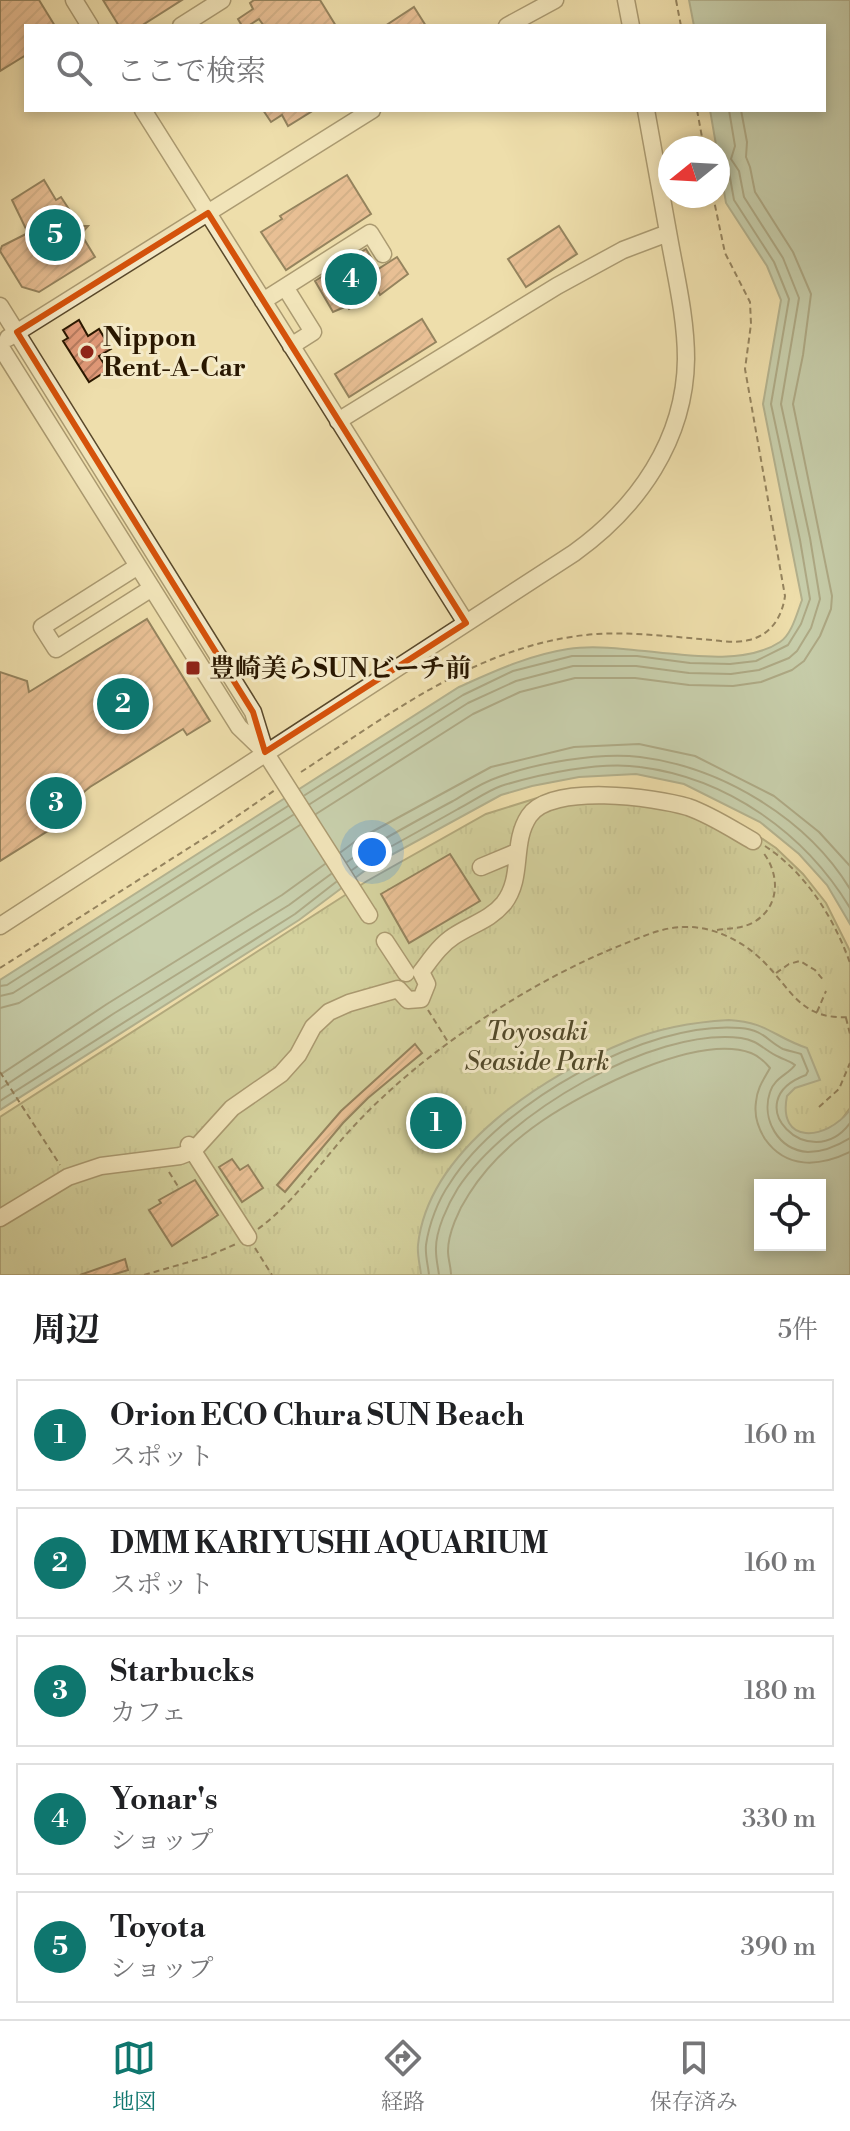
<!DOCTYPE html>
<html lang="ja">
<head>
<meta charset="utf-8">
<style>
	body { margin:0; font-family:"Libre Bodoni","Noto Serif JP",serif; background:#f6f6f6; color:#202124 }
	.controls { position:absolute; right:24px; bottom:24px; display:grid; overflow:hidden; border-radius:0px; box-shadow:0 4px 12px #0003 }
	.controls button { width:72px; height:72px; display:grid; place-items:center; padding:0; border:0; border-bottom:2px solid #e0e0e0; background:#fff; color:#202124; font:40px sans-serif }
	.compass { position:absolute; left:658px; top:136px; width:72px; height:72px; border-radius:50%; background:#fff; box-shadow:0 4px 12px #0003; rotate:252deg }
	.you { position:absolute; left:372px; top:852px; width:28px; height:28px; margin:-20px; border:6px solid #fff; border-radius:50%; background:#1a73e8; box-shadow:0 0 0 12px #1a73e833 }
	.badge { display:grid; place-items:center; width:52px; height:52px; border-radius:50%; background:#0f766e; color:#fff; font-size:26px; font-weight:700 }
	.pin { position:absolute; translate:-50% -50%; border:4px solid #fff; box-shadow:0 2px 8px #0006 }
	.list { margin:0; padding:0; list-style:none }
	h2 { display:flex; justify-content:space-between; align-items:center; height:104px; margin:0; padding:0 32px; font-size:34px }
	h2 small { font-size:26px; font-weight:400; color:#757577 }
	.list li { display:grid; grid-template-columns:52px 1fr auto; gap:24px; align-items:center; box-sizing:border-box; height:112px; margin:0 16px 16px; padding:0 16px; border:2px solid #e0e0e0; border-radius:0px }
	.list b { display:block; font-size:30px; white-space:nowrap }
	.list p { margin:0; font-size:26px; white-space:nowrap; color:#757577 }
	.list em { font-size:26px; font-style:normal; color:#757577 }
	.icon { flex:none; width:44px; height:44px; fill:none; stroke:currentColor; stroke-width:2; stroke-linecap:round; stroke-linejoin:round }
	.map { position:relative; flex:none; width:850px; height:1275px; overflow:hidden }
	.search { position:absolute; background:#fff; box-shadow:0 4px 12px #0003; left:24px; right:24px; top:24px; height:88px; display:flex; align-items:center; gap:20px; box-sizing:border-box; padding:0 28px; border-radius:0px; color:#757577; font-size:30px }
	.sheet { height:744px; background:#fff }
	nav { display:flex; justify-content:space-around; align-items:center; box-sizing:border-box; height:112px; border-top:2px solid #e0e0e0; background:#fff; font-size:22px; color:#757577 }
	nav a { display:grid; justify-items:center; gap:4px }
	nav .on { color:#0f766e }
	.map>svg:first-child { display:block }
	.park { fill:url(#park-tufts); stroke:#6e6c46; stroke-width:2 }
	.water { fill:#99bcae; stroke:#6c7a68; stroke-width:2; fill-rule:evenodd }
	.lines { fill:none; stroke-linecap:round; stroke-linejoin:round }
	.shore { stroke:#616a57; stroke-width:2 }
	.building { fill:url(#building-hatch); stroke:#291700; stroke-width:2 }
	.minor-casing { stroke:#5a492b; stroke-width:19 }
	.path { stroke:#291700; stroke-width:2; stroke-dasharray:6 4; stroke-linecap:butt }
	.minor { stroke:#f4eac9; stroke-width:16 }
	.marked { fill:none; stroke:#d5520b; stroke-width:6; stroke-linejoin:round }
	.poi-dot { fill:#8f2418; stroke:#f4eac9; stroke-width:3 }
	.labels { text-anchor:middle; stroke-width:6; stroke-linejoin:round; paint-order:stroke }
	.poi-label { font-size:26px; font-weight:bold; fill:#291700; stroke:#f4eac9; text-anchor:start }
	.park-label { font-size:26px; font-style:italic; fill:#524a2a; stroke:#f4eac9 }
</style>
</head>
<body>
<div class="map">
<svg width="850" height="1275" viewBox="0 0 850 1275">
	<defs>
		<pattern id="park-tufts" width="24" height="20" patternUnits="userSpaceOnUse" patternTransform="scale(2)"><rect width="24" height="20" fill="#b3c28d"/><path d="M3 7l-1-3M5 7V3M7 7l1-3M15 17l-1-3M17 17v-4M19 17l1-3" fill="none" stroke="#9aa678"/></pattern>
		<pattern id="building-hatch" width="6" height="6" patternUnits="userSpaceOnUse" patternTransform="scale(2)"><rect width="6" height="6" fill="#e19978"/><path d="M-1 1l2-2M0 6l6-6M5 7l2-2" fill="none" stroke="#b67c60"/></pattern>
	</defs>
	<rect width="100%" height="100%" fill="#eedeac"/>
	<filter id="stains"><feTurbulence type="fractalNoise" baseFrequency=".0025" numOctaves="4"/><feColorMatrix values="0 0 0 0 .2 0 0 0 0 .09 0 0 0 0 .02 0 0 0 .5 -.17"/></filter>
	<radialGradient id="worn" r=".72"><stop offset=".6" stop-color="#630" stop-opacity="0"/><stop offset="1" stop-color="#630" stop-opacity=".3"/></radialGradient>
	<path class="park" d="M609,789L751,831L776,848L803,874L826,903L850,951V1108L839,1123L602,1275H0V1117L367,881L486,814L553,793Z"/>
	<path class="water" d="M689,0H850V924L827,885L799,854L760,822L684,784L636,774L579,777L532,786L501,795L371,866L299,920L0,1110V980L459,687C495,671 529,655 568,649C628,639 729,676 780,642C792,634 797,613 802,600L763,404L781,300L767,266L726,203L710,110H824V26H694Z
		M729,1020C767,1022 774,1037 807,1048L820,1080L795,1088L787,1096C777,1145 826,1141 850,1110V1275H421C420,1265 417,1254 418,1245C428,1149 546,1074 628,1041C659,1028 695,1022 729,1020ZM760,1185H820V1245H760Z"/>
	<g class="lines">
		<path class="shore" d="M305,795L463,695L513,671L572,656H637L690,663L730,664L756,661L788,645L801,624L810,599L800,540L771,404L789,299L774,262L734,200L729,172L718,167
			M310,804L468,703L516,681L573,666H636L689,673L731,674L759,670L789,658L797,651L811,628L820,599L810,538L781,404L799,298L783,258L744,197L739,171L731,159L735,146L729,110
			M316,814L473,714L520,692L575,678H635L689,685L733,686L761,682L792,670L804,661L820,636L831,609L832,596L793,404L803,355L811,294L793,252L755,192L750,167L746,157L747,142L741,110
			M341,852L357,840L491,767L574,747L639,744L695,756L774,796L819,832L850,866
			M347,862L363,851C393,834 423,817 453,801C467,793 481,783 496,778C535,763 599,752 640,757C721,767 807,818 850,889
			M352,870L368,859C398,843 428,826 458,809C472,802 487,791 501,786C540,774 600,761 640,767C727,778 805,833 850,908
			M0,986L7,985L288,806
			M0,996L13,993L293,815
			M0,1008L19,1003L300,825
			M0,1075L107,1004L282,895L325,864
			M0,1089L113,1014L289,905L331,874
			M0,1101L295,914L336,882
			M429,1275C428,1265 425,1255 426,1245C429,1224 438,1200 450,1183C500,1104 646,1020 740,1028C764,1030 766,1040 783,1049C789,1051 795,1052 801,1054L808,1071L806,1075C735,1101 810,1177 850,1123
			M439,1275C438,1267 436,1259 436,1251C435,1231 448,1204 458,1188C506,1115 652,1027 741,1038C758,1040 765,1051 779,1057C785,1060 790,1061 795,1065C789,1074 774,1078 770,1092C761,1119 778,1150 808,1152C823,1152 837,1146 850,1138
			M451,1275C451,1267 448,1259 448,1251C448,1233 459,1209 469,1194C487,1165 513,1141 542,1121C586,1091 697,1033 751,1053C759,1056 765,1062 770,1068C764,1079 757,1088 756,1102C754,1115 758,1128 765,1139C786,1169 819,1167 850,1152"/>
	</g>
	<path class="building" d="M0,0H39L55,26H26V55L0,71Z
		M103,0H182L141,26H119Z
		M254,0H320L336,26H264L259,19L248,26H242L238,19L253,9L250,3Z
		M414,7L426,26H385Z
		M263,110H314L288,126L282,115L271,122Z
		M347,175L371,214L286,270L261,232L282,219L280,216Z
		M44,180L56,200L61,197L80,226H88L81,234L95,257L39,292L22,287L0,251L2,246L28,233L12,200Z
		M559,226L577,254L526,287L508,259Z
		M366,249L378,269L397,257L408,274L380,295L378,291L349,309L347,306L333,312L315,281Z
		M422,319L436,342L349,397L335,374Z
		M79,320L88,336L99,329L111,349L99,356L108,370L89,382L63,341L68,338L63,330Z
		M147,619L210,721L187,735L183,729L90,787L69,804L75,814L0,861V672L27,681L29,692Z
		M450,854L480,901L409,943L381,894Z
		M415,1044L422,1053L368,1098L343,1123L285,1192L277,1185L341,1111Z
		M232,1159L240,1170L248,1165L263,1188L242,1202L219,1167Z
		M195,1180L218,1215L172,1246L149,1210L161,1203L159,1200Z
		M125,1259L128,1270L112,1275H80Z"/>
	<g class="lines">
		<g class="minor-casing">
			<path id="minor" d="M74,0L90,26
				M626,0L631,26
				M181,26L222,0
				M507,26L555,0
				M143,110L466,623
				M285,287L313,332L291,346
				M263,301L370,233L383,254
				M0,306L253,712L265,751
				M8,338L372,110
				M0,346L239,727L265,752L369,915
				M338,421L557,286L623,250L668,233
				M138,566L42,627L56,649L152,588
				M481,867L517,852
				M0,926L574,553C638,507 685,440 686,359C686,320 677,281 670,243C662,199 654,154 646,110
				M385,941L406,973
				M189,1145L248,1237
				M0,1218L68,1177L101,1166L180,1156L193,1151L232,1108L281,1074L298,1055L313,1027L329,1012L349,1003L398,989L408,1000L421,999L427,984L421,972C431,959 440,945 454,936C472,924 490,920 504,903C524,877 511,843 529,816C551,783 655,797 688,807C711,815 732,829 753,841"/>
		</g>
		<path class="path" d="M676,0L681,26
			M697,110L704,148
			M301,772C393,712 483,642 597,634C631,632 666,636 700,639C716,640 734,644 749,640C771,635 782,617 785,596L745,369L751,324L750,302L725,253L713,196
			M765,846C806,873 834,918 850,963
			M717,930C730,928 742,929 754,922C781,906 780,873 762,851
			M0,968L217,830L275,790
			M776,973L789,964L800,961L815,970L824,981
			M428,1010L448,1042
			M817,1012L826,991
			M846,1018L850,1034
			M0,1072L60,1165
			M819,1107L839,1089L850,1063
			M169,1172L179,1188
			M258,1229C296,1201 321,1161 353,1127C422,1052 530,981 624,944C644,936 665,926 688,927C715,927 744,942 763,961C793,991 800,1020 850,1017
			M255,1248L272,1275
			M144,1275L206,1257L236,1244"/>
		<use href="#minor" class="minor"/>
	</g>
	<path d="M0 0H850V1275H0ZM208,213L466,623L265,752L253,712L17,332Z" fill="#eedeac" fill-opacity=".55" fill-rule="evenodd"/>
	<path class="marked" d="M208,213L466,623L265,752L253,712L17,332Z"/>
	<g class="poi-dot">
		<circle cx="87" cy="352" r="8"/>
		<rect x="185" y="660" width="16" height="16" rx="4"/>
	</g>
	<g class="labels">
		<g class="poi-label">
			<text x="103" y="346">Nippon<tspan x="103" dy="30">Rent-A-Car</tspan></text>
			<text x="209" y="677">豊崎美らSUNビーチ前</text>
		</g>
		<g class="park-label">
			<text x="537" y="1040">Toyosaki<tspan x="537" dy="30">Seaside Park</tspan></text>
		</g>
	</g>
	<rect width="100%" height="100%" filter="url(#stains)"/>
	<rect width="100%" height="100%" fill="url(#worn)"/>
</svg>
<div class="controls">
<button><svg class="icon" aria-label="locate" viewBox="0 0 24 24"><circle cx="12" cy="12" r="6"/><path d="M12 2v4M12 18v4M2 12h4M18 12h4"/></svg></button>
</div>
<svg class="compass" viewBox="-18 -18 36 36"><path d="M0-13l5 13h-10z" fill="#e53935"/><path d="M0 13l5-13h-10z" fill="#757577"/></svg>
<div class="you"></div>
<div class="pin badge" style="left:436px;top:1123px">1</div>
<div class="pin badge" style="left:123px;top:704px">2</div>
<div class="pin badge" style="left:56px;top:803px">3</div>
<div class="pin badge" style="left:351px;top:279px">4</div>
<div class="pin badge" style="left:55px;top:235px">5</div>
<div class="search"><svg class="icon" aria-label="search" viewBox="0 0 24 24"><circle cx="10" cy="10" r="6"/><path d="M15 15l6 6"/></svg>ここで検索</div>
</div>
<section class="sheet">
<h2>周辺<small>5件</small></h2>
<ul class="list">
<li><span class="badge">1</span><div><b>Orion ECO Chura SUN Beach</b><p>スポット</p></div><em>160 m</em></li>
<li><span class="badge">2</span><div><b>DMM KARIYUSHI AQUARIUM</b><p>スポット</p></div><em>160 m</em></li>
<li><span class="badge">3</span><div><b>Starbucks</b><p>カフェ</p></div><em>180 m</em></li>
<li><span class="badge">4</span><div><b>Yonar's</b><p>ショップ</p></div><em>330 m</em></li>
<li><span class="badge">5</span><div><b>Toyota</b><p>ショップ</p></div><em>390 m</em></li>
</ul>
</section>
<nav>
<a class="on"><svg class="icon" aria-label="map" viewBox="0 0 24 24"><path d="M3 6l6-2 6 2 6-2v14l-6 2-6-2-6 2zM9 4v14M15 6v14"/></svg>地図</a>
<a><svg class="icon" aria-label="directions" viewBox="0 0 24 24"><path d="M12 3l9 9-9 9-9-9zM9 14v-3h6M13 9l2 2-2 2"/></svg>経路</a>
<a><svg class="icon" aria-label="saved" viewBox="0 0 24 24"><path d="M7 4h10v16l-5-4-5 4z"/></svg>保存済み</a>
</nav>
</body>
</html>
